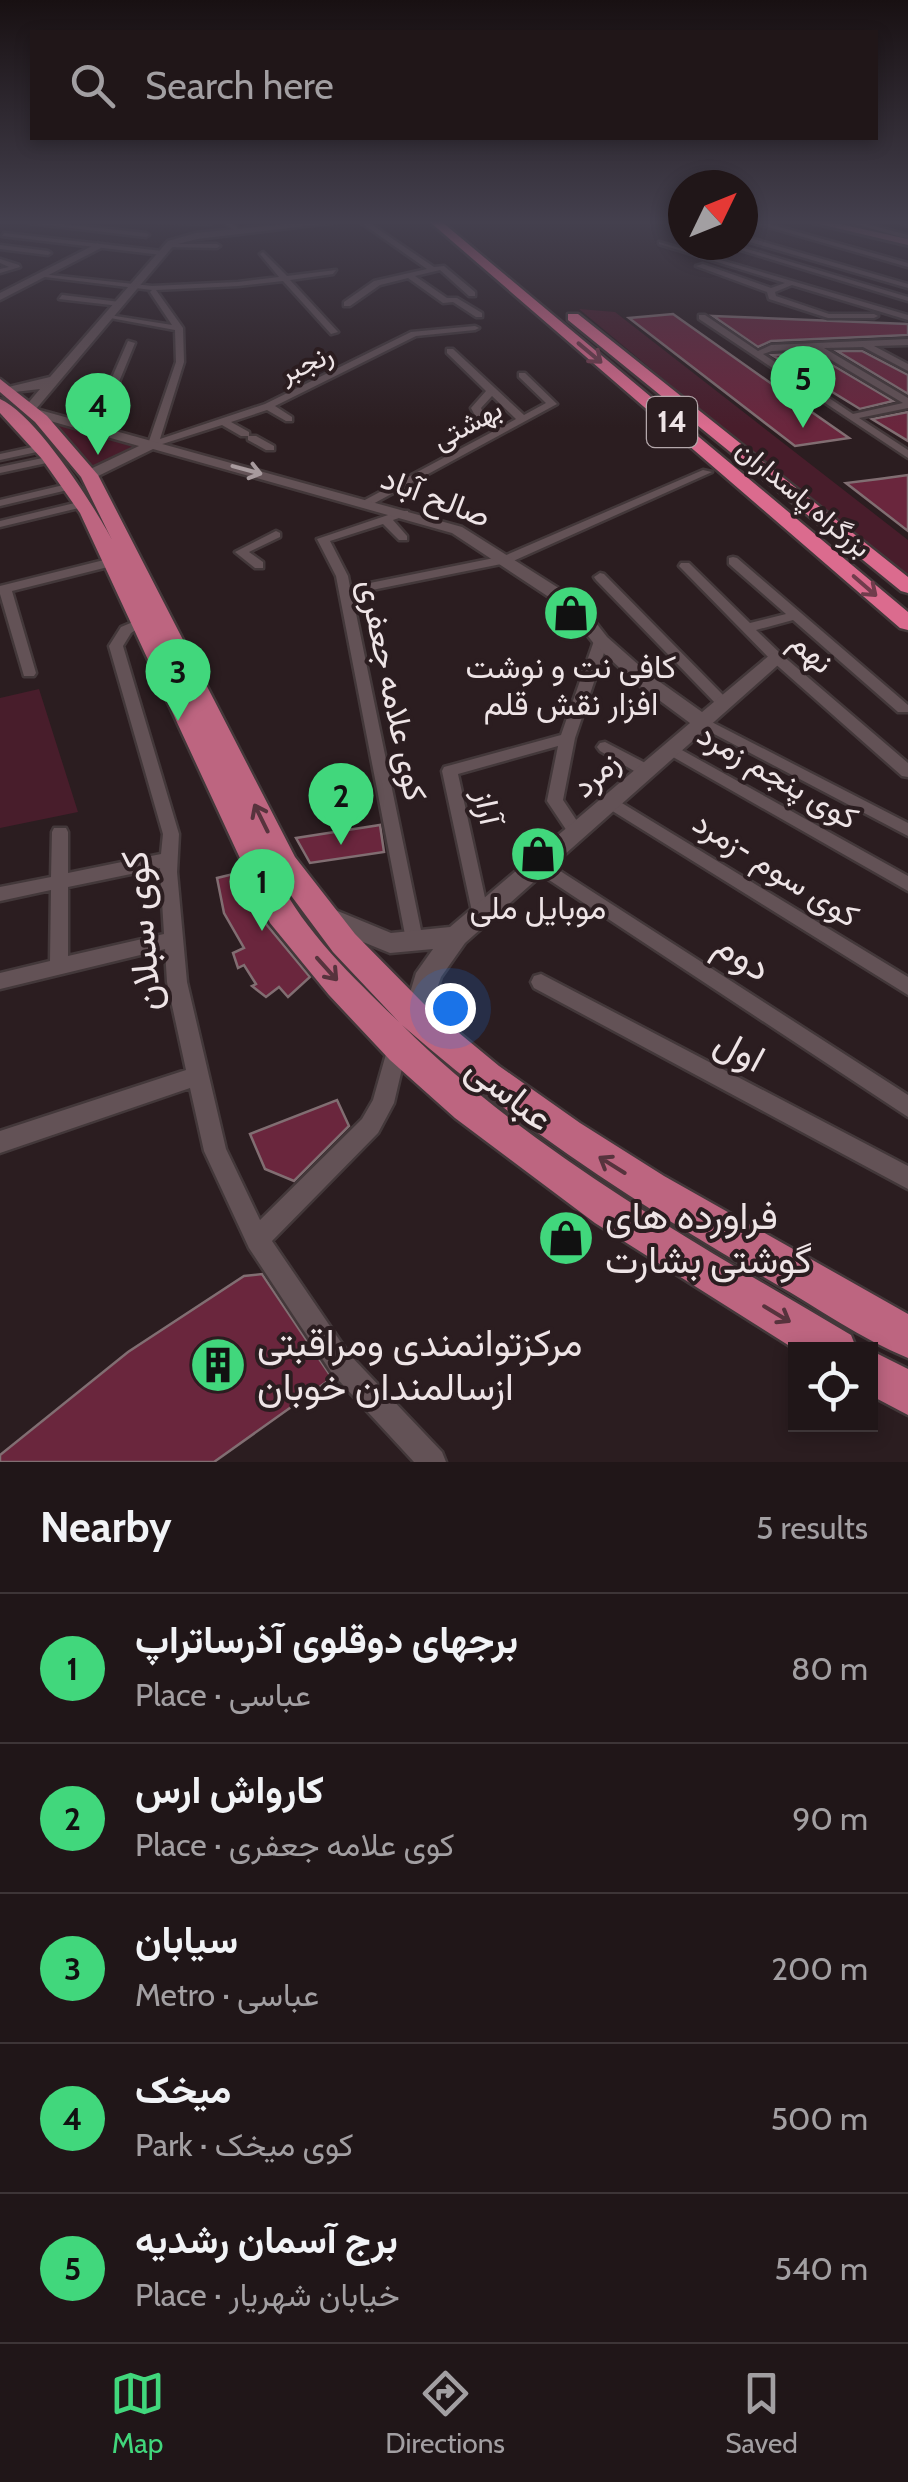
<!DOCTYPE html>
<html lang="en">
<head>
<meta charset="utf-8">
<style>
	body { margin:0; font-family:Cabin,Vazirmatn,sans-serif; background:#2d2325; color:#f1f3f6 }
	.controls { position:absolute; right:30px; bottom:30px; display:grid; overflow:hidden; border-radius:0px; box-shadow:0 5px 15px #0003 }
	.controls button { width:90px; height:90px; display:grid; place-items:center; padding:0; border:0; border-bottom:2px solid #3d3537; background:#201618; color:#f1f3f6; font:50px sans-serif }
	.compass { position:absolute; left:668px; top:170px; width:90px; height:90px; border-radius:50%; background:#201618; box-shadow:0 5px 15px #0003; rotate:47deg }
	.you { position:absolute; left:450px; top:1008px; width:35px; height:35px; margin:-25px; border:8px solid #fff; border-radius:50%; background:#1a73e8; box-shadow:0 0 0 15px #1a73e833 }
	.badge { display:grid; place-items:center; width:65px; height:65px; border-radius:50%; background:#41d77c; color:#111; font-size:32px; font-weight:700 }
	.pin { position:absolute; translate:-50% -82px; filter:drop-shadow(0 2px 5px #0008) }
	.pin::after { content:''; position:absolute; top:52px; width:35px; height:30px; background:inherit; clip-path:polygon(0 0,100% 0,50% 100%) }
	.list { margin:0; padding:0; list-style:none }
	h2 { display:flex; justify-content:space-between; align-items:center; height:130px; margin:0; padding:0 40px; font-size:42px }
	h2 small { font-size:32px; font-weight:400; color:#a29fa2 }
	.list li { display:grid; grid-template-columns:65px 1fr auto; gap:30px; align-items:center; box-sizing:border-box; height:150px; padding:0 40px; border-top:2px solid #3d3537 }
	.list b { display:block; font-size:38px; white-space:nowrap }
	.list p { margin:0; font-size:32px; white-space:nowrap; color:#a29fa2 }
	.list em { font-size:32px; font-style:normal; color:#a29fa2 }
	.icon { flex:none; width:55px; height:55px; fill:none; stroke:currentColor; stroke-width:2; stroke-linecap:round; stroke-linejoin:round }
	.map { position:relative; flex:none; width:908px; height:1462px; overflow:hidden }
	.search { position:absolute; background:#201618; box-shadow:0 5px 15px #0003; left:30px; right:30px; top:30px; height:110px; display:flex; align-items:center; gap:25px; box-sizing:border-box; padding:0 35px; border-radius:0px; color:#a29fa2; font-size:38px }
	.sheet { height:880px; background:#201618 }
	nav { display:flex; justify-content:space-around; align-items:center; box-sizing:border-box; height:140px; border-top:2px solid #3d3537; background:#201618; font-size:28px; color:#a29fa2 }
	nav a { display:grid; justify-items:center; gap:5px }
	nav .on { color:#41d77c }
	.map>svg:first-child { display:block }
	.green { fill:#481d2b }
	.building { fill:#6a263d; stroke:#816e72; stroke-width:2.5 }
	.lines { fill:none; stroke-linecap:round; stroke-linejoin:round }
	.minor-casing { stroke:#43383a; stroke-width:5 }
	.tertiary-casing { stroke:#43383a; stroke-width:5 }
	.secondary-casing { stroke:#43383a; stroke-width:6 }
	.primary-casing { stroke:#43383a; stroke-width:5 }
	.trunk-casing { stroke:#43383a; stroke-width:5 }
	.minor { fill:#635256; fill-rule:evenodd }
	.tertiary { fill:#635256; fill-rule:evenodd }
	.secondary { fill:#905b6b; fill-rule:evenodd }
	.primary { fill:#bd6580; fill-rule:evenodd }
	.trunk { fill:#db6b8e; fill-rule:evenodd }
	.oneway { stroke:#713c4c }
	.oneway2 { stroke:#a89b9e }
	.oneway3 { stroke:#57333d }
	.labels { text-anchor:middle; stroke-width:8; stroke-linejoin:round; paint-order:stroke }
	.far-street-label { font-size:28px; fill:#eee4e6; stroke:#2b1d20 }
	.shield { fill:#2b1d20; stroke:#b4a8ab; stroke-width:2.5 }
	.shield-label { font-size:30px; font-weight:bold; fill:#eee4e6 }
	.street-label { font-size:32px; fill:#eee4e6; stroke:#2b1d20 }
	.poi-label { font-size:32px; fill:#eee4e6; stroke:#2b1d20 }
	.near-street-label { font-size:38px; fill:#eee4e6; stroke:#2b1d20 }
	.near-poi-label { font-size:38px; fill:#eee4e6; stroke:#2b1d20; text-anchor:start }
</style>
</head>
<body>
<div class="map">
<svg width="908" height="1462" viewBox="0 0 908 1462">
	<rect width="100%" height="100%" fill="#2b1d20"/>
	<path class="green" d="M579,309L615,312L908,540V582Z
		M52,420L140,443L91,468Z
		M39,689L78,812L0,828V698Z"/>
	<path class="building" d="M673,314L793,399L849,438L795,446L629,318Z
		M713,316L908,324V335L771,341L758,347Z
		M837,351H862L908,375V394Z
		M812,353L893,401L860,409L772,355Z
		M908,412V441L872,419Z
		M908,475V531L846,483L879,479Z
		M380,825L384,852L310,863L296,838Z
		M242,872L267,925L310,977L288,997L279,987L266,997L252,986L256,984L244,965L238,968L233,953L244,948L224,913L217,878Z
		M337,1100L349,1126L294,1181L265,1169L250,1134Z
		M262,1274L332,1378L214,1462H0V1455L128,1352L244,1276Z"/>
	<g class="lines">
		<g class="minor-casing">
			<path id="minor" d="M43,222L146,233L149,235L146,237L29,223Z
				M156,222H213L210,224Z
				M224,222H231L243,233L238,234Z
				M360,222H368L434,267L444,266L475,292V296H469L440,270L415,276L447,298H457L482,313V317H476L453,302L443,303L408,278L380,285L350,306H344V302L374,281L427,269Z
				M751,222H762L908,263V267Z
				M848,222H859L908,235V239Z
				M899,222H908V226L900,223Z
				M4,233L162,251L165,253L162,255L2,236Z
				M743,236L908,284V288L743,240Z
				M659,242L908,315V320L792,285L775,292L776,296L829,314H874L878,316L874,318H828L769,299L767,292L696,266L703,264L771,288L785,283L659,244Z
				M168,244H217L220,246L217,248L166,247Z
				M0,245L48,251L51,253L48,255L0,249Z
				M724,245H734L908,297V301Z
				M263,252L287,276L336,270L333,274L290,280L338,332L331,334L283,281L238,286L156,290L183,328L184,362L160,439L265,404L411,332L475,326L479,328L475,330L416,336L275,406L292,417V421H286L267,410L231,422L249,432V436H256L274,446V450H266L248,440V436H241L222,425L153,447L148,444L176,362L175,330L105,317L109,315L172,325L150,292L152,290L37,276L41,274L152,286L238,282L279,277L260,254Z
				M0,259L19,265L20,267L0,273V269L9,267L0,263Z
				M62,295L120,302L124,304L120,306L59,299Z
				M699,315H705L758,351L771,345L908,339V345L874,346L908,364V371L863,347L824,348L908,398V408L859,418L908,450V458L699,319ZM813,349L903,403L853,414L763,354L772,351Z
				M128,341L135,343L100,428L91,430L90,428Z
				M447,349H453L524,415L546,403L519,377V373H525L557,404L371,505H363V501L494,431L478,421L471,408L486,391L447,353ZM492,396L516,419L502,427L485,417L481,408Z
				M42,445L46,446V450L0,460V454Z
				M52,456L56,457V461L0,473V467Z
				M703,470L712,472L511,562L352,594L423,940L421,945L414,948L407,945L336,576L317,539L400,511H408V515L393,520L407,536V540H399L383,524L330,541L348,576L350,587L504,556Z
				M72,483L77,486L76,488L0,506V500Z
				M83,501L89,504L87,506L0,527V521Z
				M276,531L280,533V537L249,552L263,562V568H255L235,552Z
				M733,557L737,558L908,705V712H898L793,620L756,630L782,655L908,763V777L902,776L772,661L679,566L681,563H689L750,623L786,614L729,564V558Z
				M112,558L118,562L116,565L12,591L36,673L34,676H24L0,594V586Z
				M600,573L604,574L729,701L731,704L729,707H719L596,580L594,577Z
				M140,619L147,623L131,633L123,646L179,834L177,872L187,982L226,1149L260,1220L362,1119L373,1100L390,1040L397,1038L404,1040L407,1047L394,1103L378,1133L272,1241L349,1354L442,1452L446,1462H414L331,1372L249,1248L204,1151L190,1088L0,1153V1131L186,1070L167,982L165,949L0,989V973L50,961L51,890L0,901V887L51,877L52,832L54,828H66L68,832V873L161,854L163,834L109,646L121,627ZM160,868L164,934L68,956V887Z
				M601,637L608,641L575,738L563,800L585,833L583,837H571L547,801L558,746L458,774L489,916L486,921L480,923L474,921L442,771L444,767L561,735L594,641Z
				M702,717L908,823V836L697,725L695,722Z
				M605,742L653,767L655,771L653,775H641L600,751L597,747L600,743Z
				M671,744L908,876V891L666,753L663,749L666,745Z
				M612,797L908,977V995L606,807L604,803L606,799Z
				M540,858L908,1095V1117L534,870L531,865L534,860Z
				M541,974L908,1166V1189L534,988L531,982L534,976Z"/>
		</g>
		<g class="tertiary-casing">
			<path id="tertiary" d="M306,222H338L197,239L174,245L36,409L462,527L579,601L607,637L650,675L702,712L771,654L777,652L786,658L465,943L441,977L425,1024L416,1028L407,1024L403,1016L416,973L433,949L390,953L319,924L316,917L319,910L328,907L391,933L450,927L690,723L636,683L595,645L567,609L452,533L153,449L94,478H84V472L139,446L29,415L24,408L40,389L6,393L0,389L50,377L168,241L196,233Z
				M98,243L101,248L0,300V293Z"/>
		</g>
		<g class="secondary-casing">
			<path id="secondary" d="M811,222H830L908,239V245Z"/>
		</g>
		<g class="primary-casing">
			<path id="primary" d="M0,379L47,416L98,475L295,857L355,934L424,1004L499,1066L580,1123L664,1176L908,1314V1358C861,1339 818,1308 774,1283C641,1207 517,1126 402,1025C531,1153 696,1243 851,1335L857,1350H796L595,1223L455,1118L390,1060L329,995L270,923L80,513L42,459L0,413V399C35,414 94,505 112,540L81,477L35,422L0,392ZM278,878L333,952L399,1022C355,979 306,934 278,878Z
				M870,1350L908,1369V1415L870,1395Z"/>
		</g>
		<g class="trunk-casing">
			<path id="trunk" d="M430,222H442L908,612V630L900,628Z
				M568,314H578L908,577V593L901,591L568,320Z"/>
		</g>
		<use href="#minor" class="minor"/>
		<use href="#tertiary" class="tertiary"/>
		<use href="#secondary" class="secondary"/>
		<use href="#primary" class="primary"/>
		<use href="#trunk" class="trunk"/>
	</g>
	<defs><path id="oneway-shaft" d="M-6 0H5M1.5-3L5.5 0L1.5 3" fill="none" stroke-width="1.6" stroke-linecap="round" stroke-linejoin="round" transform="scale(2.5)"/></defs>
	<g class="oneway">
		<use href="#oneway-shaft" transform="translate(590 353) rotate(40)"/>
		<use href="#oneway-shaft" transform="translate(865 586) rotate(41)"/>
	</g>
	<use class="oneway2" href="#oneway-shaft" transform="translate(247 470) rotate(15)"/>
	<g class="oneway3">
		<use href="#oneway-shaft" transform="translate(261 818) rotate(-116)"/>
		<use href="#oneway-shaft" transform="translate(327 969) rotate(48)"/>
		<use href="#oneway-shaft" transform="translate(612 1165) rotate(-148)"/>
		<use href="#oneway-shaft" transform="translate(777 1314) rotate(31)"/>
	</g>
	<linearGradient id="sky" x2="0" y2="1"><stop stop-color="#181012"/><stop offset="0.52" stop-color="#44404e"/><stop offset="1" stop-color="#44404e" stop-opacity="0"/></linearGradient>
	<rect width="908" height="427" fill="url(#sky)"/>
	<defs>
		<g id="shop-disc" transform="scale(2.875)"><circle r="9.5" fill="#41d77c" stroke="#2b1d20"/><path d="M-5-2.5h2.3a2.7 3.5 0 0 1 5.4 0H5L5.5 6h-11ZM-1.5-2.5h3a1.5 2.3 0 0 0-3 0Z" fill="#111"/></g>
		<g id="building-disc" transform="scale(2.875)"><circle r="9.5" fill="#41d77c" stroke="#2b1d20"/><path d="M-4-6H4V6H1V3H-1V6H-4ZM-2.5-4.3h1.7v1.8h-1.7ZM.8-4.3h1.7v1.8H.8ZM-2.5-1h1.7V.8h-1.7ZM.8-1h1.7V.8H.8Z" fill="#111"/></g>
	</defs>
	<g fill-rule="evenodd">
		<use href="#shop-disc" x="571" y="613"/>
		<use href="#shop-disc" x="538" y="854"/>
		<use href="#shop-disc" x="566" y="1238"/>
		<use href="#building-disc" x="218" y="1365"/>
	</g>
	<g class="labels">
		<g class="far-street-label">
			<text transform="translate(306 363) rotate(-24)" y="10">رنجبر</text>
			<text transform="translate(467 424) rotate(-28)" y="10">بهشتی</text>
			<text transform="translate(804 498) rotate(40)" y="10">بزرگراه پاسداران</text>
		</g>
		<rect class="shield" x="647" y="397" width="50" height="50" rx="8"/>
		<g class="shield-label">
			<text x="672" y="432">14</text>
		</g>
		<g class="street-label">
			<text transform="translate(436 497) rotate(21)" y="11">صالح آباد</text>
			<text transform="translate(812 652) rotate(42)" y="11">نهم</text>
			<text transform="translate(393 690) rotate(78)" y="11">کوی علامه جعفری</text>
			<text transform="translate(596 774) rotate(-42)" y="11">زمرد</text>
			<text transform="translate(778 776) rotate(30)" y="11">کوی پنجم زمرد</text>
			<text transform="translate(488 807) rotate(78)" y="11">آراز</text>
			<text transform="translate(776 869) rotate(32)" y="11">کوی سوم -زمرد</text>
		</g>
		<g class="poi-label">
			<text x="571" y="678">کافی نت و نوشت<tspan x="571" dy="37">افزار نقش قلم</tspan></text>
			<text x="538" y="919">موبایل ملی</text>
		</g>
		<g class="near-street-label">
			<text transform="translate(141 931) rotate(-95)" y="13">کوی سبلان</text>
			<text transform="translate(743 956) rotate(33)" y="13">دوم</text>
			<text transform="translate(740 1050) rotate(28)" y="13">اول</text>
			<text transform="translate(510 1093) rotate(38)" y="13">عباسى</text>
		</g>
		<g class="near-poi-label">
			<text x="605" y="1229">فراورده های<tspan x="605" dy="44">گوشتی بشارت</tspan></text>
			<text x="257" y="1356">مرکزتوانمندی ومراقبتی<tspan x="257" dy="44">ازسالمندان خوبان</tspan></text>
		</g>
	</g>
</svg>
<div class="controls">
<button><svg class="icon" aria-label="locate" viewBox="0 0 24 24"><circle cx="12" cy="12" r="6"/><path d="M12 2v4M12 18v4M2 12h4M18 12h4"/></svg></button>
</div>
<svg class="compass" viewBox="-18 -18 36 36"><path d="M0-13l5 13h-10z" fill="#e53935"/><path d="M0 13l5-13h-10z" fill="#a29fa2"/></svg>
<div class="you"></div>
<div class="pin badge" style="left:262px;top:931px">1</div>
<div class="pin badge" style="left:341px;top:845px">2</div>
<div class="pin badge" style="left:178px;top:721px">3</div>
<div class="pin badge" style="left:98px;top:455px">4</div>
<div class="pin badge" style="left:803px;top:428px">5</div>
<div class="search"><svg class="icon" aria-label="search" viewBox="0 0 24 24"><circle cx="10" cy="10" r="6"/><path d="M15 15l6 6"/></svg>Search here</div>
</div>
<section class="sheet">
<h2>Nearby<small>5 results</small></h2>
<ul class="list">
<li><span class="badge">1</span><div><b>برجهای دوقلوی آذرساتراپ</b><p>Place · عباسى</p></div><em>80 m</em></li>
<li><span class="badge">2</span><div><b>کارواش ارس</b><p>Place · کوی علامه جعفری</p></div><em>90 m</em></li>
<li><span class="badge">3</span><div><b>سیابان</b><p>Metro · عباسى</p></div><em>200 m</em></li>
<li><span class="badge">4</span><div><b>میخک</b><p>Park · کوی میخک</p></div><em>500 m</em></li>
<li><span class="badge">5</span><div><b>برج آسمان رشدیه</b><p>Place · خیابان شهریار</p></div><em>540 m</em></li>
</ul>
</section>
<nav>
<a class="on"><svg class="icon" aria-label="map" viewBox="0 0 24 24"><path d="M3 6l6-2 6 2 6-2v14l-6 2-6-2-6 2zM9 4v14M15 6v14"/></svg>Map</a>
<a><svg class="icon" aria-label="directions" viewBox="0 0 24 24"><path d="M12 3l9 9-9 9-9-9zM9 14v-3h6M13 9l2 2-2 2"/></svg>Directions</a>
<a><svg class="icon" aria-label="saved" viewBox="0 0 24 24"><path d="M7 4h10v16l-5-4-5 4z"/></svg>Saved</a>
</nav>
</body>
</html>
